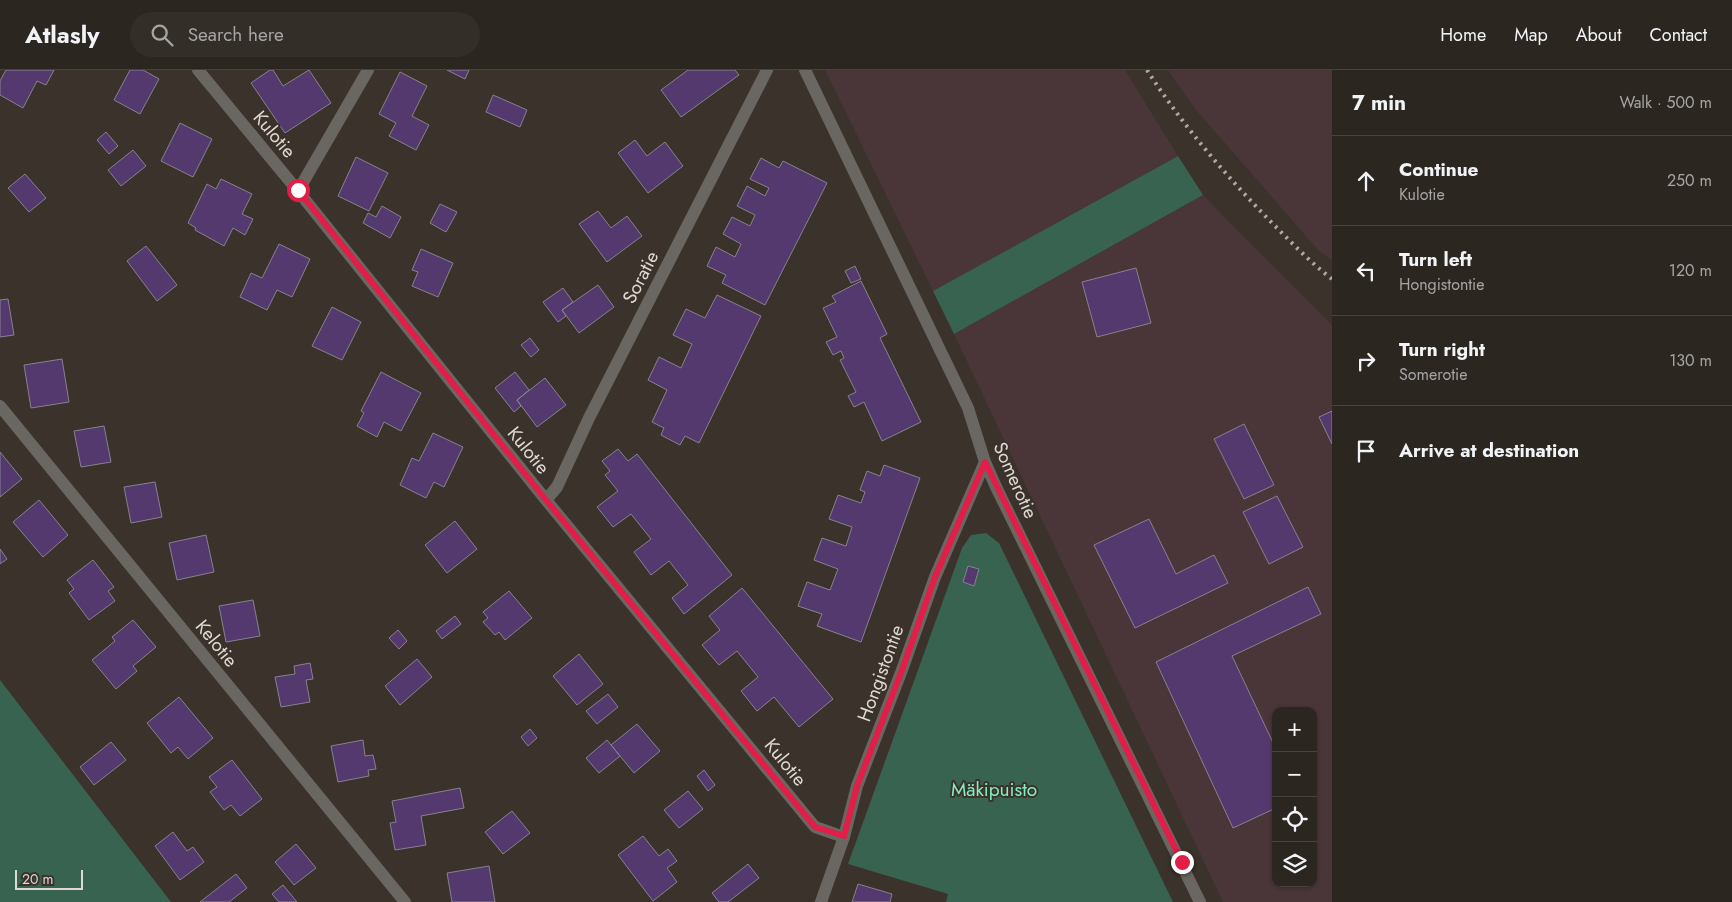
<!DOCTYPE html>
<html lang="en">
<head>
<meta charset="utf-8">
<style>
	body { margin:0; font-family:Jost,sans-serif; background:#342e29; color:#f1f3f6 }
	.controls { position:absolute; right:15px; bottom:15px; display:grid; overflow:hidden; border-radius:10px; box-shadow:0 1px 4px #0004 }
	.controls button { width:45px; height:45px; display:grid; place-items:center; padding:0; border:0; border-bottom:1px solid #48433e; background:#2c2620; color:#f1f3f6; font:25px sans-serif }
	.scale { position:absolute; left:15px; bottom:12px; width:68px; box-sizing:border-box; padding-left:5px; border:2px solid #dfd9d4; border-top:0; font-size:14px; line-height:18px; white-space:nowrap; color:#dfd9d4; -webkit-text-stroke:4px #3b322b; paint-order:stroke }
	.stop { position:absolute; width:15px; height:15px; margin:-11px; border:4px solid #e11d48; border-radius:50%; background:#fff }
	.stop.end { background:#e11d48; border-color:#fff; box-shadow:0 1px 5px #0008 }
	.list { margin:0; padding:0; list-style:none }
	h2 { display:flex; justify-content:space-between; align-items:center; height:65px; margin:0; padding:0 20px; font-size:21px }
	h2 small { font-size:16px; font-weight:400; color:#a6a5a5 }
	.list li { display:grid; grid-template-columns:32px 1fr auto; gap:15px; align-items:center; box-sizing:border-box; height:90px; padding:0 20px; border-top:1px solid #48433e }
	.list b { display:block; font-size:19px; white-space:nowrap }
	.list p { margin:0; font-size:16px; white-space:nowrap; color:#a6a5a5 }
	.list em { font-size:16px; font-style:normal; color:#a6a5a5 }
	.icon { flex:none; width:28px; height:28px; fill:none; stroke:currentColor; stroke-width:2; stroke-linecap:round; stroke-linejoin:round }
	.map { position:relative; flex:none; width:1332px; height:832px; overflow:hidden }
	header { display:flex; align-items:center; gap:30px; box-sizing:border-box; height:70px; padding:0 25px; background:#2c2620; border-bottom:1px solid #48433e }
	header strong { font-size:24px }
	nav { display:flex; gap:28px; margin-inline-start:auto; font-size:18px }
	.search { width:350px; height:45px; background:#342e29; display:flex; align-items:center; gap:12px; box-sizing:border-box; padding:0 18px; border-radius:28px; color:#a6a5a5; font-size:19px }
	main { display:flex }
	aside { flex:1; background:#2c2620 }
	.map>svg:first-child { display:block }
	.industrial { fill:#4a3539; fill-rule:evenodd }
	.green { fill:#386351 }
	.building { fill:#54396e; stroke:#87828d }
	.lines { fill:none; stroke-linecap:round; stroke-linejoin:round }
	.street { stroke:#6a6762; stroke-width:12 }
	.rail { stroke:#afa8a3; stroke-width:4; stroke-dasharray:2.5 5; stroke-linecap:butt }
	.route { stroke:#e11d48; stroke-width:6 }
	.labels { text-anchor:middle; stroke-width:4; stroke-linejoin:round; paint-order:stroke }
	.street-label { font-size:19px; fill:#dfd9d4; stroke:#3b322b }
	.park-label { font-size:19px; fill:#81efc1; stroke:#3b322b }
</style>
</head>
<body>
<header>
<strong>Atlasly</strong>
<div class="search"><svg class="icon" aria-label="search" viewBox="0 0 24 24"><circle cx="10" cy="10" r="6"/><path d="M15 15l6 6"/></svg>Search here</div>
<nav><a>Home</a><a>Map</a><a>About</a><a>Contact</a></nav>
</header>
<main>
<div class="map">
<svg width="1332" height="832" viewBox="0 0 1332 832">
	<rect width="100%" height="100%" fill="#3b322b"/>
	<path class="industrial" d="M825,0H1125L1178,86L933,221Z
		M1168,0H1332V190L1319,181L1196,40Z
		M1203,125L1332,255V832H1223L954,264ZM1276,641H1313V813H1276Z"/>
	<path class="green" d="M1178,86L1203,125L954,264L933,221Z
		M986,463L999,473L1173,832H946L948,824L848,794L962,478L971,465Z
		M0,610L171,832H0Z"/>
	<path class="building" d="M6,0H54L46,15L37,11L23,38L0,25V11Z
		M130,0H143L159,9L140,44L114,30Z
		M270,0H273L283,16L309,0L331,33L285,63L251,13Z
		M447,0H469L465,9Z
		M688,0H735L739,5L681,47L661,20Z
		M400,2L427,16L412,46L429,55L416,80L389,66L396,53L379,44Z
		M493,25L527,40L520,57L486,42Z
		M180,53L212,69L193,107L161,91Z
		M106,62L118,76L109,84L97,70Z
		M635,70L647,86L665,72L683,96L648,123L618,83Z
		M133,80L146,96L121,116L108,100Z
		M356,87L388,103L369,141L338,126Z
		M761,88L779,98L783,91L827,113L765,235L722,213L726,205L707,196L716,177L735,187L741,174L723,164L732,147L750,156L755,145L737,136L747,116L765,126L769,118L750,109Z
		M25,104L46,128L29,142L8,118Z
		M221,109L252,124L242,144L253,149L245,165L233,158L224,176L195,160L196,158L188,153L207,114L216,119Z
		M440,134L457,142L446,162L430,153Z
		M382,136L401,147L390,168L363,153L368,143L376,147Z
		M598,141L611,158L627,146L642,166L607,192L579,154Z
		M279,174L310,189L292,227L277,220L267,240L240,227L251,203L262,208Z
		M146,176L177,215L157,231L127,191Z
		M421,179L453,193L438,227L412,216L418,202L412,200Z
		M855,196L861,209L851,213L845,201Z
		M1136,198L1151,253L1097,267L1082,212Z
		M861,211L887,264L880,268L921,352L882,371L864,332L854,337L848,326L856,322L840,290L844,288L841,281L833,285L826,272L837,267L823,238L836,232L832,226Z
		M598,215L614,237L579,263L562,240Z
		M563,218L573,232L562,240L566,246L558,252L543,232Z
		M717,225L761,246L699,373L685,366L680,375L661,365L664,358L652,352L667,320L648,310L659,287L681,298L692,274L673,265L686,239L705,248Z
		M8,229L14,265L0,267V230Z
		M332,237L361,252L342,290L312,276Z
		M530,268L539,280L531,287L521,275Z
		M62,289L69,332L31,338L24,295Z
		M381,302L421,323L401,361L384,352L377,367L357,356L364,343L361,341Z
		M515,302L529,320L517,330L521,336L514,342L495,318Z
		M545,308L566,335L537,357L517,330Z
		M1332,341V374L1319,347Z
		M1244,354L1274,415L1244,429L1214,369Z
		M104,356L111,392L81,397L74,361Z
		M433,363L463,377L444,417L434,412L426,428L400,415L412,388L419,391Z
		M618,379L628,391L637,384L732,505L684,544L672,528L688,515L669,491L651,505L634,482L651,469L631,444L613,457L597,437L618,421L605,405L610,401L602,391Z
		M0,382L22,409L0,427Z
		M884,395L920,408L861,572L817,556L822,544L798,536L807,512L830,520L838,499L814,490L822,468L846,476L852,457L829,449L838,425L861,433L865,422L860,420L867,401L880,406Z
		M155,412L162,447L131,453L124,417Z
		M1277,426L1303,477L1269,494L1243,442Z
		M39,430L68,465L43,487L13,452Z
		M1149,449L1176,504L1214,485L1228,513L1135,558L1094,475Z
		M455,451L477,479L447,503L425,475Z
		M206,465L214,502L177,510L169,473Z
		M0,479L7,489L0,494Z
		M93,490L114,517L108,521L115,531L89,550L69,523L74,519L67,510Z
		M968,496L979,499L974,516L963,512Z
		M1308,517L1321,544L1232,586L1276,679V738L1233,758L1156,592Z
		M742,518L833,629L799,657L774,627L757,641L741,621L758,607L737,581L719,595L702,575L720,560L709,546Z
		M509,521L532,548L505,570L499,562L495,565L483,552L488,548L483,542Z
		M253,530L260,566L226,572L219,536Z
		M455,546L461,554L442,569L436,561Z
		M133,550L156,577L133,596L137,601L116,619L92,590L115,571L112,567Z
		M398,560L407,571L399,579L389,568Z
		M579,584L603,614L577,635L553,606Z
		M417,589L432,607L400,635L385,616Z
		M310,593L313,609L306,610L310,632L281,637L275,607L295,604L294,596Z
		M608,624L618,637L597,654L586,641Z
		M179,627L213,668L188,689L178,677L171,683L147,653Z
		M637,654L660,681L634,703L611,675Z
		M530,659L537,668L528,676L521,667Z
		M363,670L365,686L373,685L376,699L368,700L369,706L338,712L331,676Z
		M607,670L620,686L599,703L586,688Z
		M111,672L126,690L94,715L80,697Z
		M232,690L262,729L240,746L231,735L224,740L210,722L217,717L209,707Z
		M704,700L715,715L708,721L697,706Z
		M460,718L464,738L421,746L426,775L395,780L390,753L396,752L392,731Z
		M688,721L703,739L679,758L664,740Z
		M512,741L530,763L503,784L485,762Z
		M173,762L187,781L193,777L204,792L180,810L155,776Z
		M643,766L659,786L668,779L677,791L667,798L677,812L653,831L618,785Z
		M296,774L316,798L294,815L275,792Z
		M748,794L759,808L728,832H719L712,823Z
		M489,796L495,832H452L447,803Z
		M236,804L247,818L229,832H200Z
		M858,814L892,824L890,832H852Z
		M283,815L297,832H279L272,824Z"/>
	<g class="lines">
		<path class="street" d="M198,0L298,121L546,430L815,757L844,767
			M805,0L968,338L985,392L996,417L1200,832
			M298,121L368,0
			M0,336L405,832
			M546,430L557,417L589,348L767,0
			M821,832L844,767L857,716L902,600L935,507L985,392"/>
		<path class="rail" d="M1147,0C1183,56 1227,107 1273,154C1292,173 1311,193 1332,209"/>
	</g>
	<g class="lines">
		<path class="route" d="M298,120L546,430L815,757L844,766L857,716L902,600L935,507L985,392L1182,792"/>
	</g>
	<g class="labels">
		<g class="street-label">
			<text transform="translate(275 64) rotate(50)" y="7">Kulotie</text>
			<text transform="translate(640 207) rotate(-63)" y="7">Soratie</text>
			<text transform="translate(529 380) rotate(51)" y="7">Kulotie</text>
			<text transform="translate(1016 410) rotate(66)" y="7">Somerotie</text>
			<text transform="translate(217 573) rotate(51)" y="7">Kelotie</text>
			<text transform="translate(880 603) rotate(-70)" y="7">Hongistontie</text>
			<text transform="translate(786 692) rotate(51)" y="7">Kulotie</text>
		</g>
		<g class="park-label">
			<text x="994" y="726">Mäkipuisto</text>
		</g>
	</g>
</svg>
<div class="controls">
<button>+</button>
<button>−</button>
<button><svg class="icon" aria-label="locate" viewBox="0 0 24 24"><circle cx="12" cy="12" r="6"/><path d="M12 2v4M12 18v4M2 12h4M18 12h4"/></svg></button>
<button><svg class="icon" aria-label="layers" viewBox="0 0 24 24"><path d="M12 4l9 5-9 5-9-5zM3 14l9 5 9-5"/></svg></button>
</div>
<div class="scale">20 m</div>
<div class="stop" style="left:298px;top:120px"></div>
<div class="stop end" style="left:1182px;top:792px"></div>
</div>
<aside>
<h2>7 min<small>Walk · 500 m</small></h2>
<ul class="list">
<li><svg class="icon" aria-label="ahead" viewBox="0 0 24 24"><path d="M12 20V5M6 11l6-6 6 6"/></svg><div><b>Continue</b><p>Kulotie</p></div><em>250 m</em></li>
<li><svg class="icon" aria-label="left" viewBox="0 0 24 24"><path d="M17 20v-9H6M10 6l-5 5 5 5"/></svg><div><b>Turn left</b><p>Hongistontie</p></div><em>120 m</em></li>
<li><svg class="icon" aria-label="right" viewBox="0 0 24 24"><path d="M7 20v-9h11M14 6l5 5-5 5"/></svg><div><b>Turn right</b><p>Somerotie</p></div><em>130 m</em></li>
<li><svg class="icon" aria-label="arrive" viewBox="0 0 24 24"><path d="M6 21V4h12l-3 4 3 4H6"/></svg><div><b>Arrive at destination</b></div></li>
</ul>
</aside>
</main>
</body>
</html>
